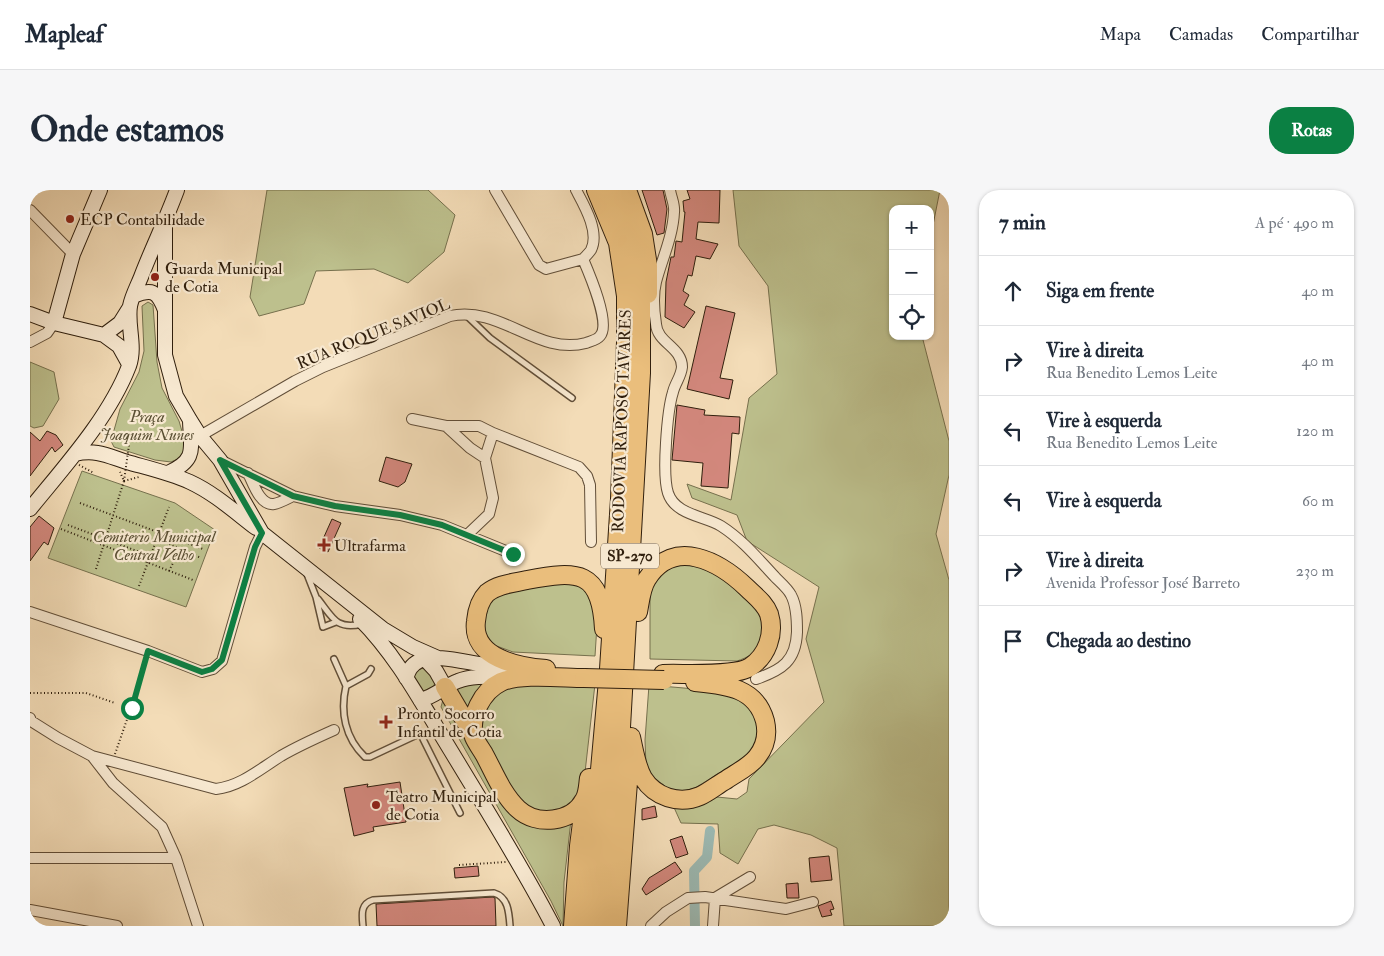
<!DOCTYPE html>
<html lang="pt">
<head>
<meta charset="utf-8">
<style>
	body { margin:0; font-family:"IM FELL Double Pica",serif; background:#f6f6f7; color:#1f2937 }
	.controls { position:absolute; right:15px; top:15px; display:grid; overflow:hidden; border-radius:10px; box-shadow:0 1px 4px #0004 }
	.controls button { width:45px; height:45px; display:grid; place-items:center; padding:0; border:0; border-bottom:1px solid #e0e1e3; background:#fff; color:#1f2937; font:25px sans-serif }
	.stop { position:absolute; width:15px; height:15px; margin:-11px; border:4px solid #0b8043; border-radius:50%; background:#fff }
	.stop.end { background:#0b8043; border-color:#fff; box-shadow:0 1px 5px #0008 }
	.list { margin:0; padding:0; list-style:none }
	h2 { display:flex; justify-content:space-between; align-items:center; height:65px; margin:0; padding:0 20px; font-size:21px }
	h2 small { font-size:16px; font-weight:400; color:#747a83 }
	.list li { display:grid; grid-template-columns:32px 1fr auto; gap:15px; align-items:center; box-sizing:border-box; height:70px; padding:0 20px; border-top:1px solid #e0e1e3 }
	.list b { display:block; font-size:19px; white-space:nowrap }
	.list p { margin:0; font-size:16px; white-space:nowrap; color:#747a83 }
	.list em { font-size:16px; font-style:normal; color:#747a83 }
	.icon { flex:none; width:28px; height:28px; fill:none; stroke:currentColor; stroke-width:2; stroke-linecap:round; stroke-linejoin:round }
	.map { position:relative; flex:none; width:919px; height:736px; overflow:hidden; border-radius:20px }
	header { display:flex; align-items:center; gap:30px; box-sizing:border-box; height:70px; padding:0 25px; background:#fff; border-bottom:1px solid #e0e1e3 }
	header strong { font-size:24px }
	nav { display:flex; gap:28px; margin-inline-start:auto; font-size:18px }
	.intro { display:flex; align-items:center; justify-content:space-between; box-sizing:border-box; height:120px; padding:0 30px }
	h1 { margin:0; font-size:35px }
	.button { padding:12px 22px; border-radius:20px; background:#0b8043; color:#fff; font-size:18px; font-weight:700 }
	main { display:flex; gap:30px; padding:0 30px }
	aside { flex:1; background:#fff; border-radius:20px; box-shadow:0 1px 4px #0004 }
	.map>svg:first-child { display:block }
	.green { fill:#bdc08d; stroke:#76704d }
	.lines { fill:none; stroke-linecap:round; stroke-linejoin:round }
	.canal { stroke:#9cbab4; stroke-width:10 }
	.building { fill:#d2877c; stroke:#301f0d }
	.lane-casing { stroke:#614e38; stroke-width:8 }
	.street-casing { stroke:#614e38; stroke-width:12 }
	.secondary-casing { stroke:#301f0d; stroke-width:16 }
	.highway-casing { stroke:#301f0d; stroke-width:20 }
	.path { stroke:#301f0d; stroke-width:2; stroke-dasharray:1 2.5; stroke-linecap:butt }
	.lane { stroke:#f7e8d0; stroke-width:5 }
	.street { stroke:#f7e8d0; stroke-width:10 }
	.secondary { stroke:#f7e8d0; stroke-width:14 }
	.highway { stroke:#eabe7c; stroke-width:18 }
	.highway-bridge-casing { stroke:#301f0d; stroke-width:20; stroke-linecap:butt }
	.path-bridge { stroke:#301f0d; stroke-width:2; stroke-dasharray:1 2.5; stroke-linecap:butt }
	.highway-bridge { stroke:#eabe7c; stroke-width:18 }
	.route { stroke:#0b8043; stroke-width:6 }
	.poi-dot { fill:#8f2418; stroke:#f7e8d0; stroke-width:2 }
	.labels { text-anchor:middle; stroke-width:4.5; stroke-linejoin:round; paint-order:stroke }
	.shield { fill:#f7e8d0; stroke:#6c5b48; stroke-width:1 }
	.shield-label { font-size:15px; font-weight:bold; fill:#301f0d }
	.poi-label { font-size:16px; fill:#301f0d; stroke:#f7e8d0; text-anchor:start }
	.street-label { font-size:16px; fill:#301f0d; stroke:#f7e8d0 }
	.park-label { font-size:16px; font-style:italic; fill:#5a4f33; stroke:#f7e8d0 }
</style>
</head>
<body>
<header>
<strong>Mapleaf</strong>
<nav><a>Mapa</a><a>Camadas</a><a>Compartilhar</a></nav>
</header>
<div class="intro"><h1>Onde estamos</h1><a class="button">Rotas</a></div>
<main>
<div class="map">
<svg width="919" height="736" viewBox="0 0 919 736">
	<rect width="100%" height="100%" fill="#f3dcb7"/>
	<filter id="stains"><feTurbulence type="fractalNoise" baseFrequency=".004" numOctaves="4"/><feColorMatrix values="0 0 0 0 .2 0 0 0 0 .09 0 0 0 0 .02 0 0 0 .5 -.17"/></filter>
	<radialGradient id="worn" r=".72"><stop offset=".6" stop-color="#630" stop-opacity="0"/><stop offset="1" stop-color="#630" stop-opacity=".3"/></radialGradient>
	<path class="green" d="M237,0H398L425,25L414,62L378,93L344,79L286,81L274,114L229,126L220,107Z
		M703,0H910L900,50V19H863V146H892L919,251V285L906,344L919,390V736H814L807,658L781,645L744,635L728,639L708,674L690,663L688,634L651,633L642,613L687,607L707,609L717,602L719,589L794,512L776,449L789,397L717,351L707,325L662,308L657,294L701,310L719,208L747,184L738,96L709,56Z
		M118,112L123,115L127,172L132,198L149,231L156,255L154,266L141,272L125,270L84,257L81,251L90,219L109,182L114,161L112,116Z
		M0,172L24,182L29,209L13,236L4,238L0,236Z
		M52,281L145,313L185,340L156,417L18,368Z
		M672,371L724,410L736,439C729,458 728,464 707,471L620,469V396L640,375Z
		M538,388L560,399L567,435L565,466L483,462L464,455L453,441L455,416L474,400Z
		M394,478L398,480L405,491L403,501L393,505L383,485L386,480Z
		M469,490L440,532L422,500L427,494Z
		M477,494H565L552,609L541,619L510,623L493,613L483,601L452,545L453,527L459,512Z
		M619,495L712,503L729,518V554L717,566L665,598L654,601L639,599L623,587L616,576L615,550Z
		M414,506L476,615L541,630L534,692L533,736L521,711L411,517Z"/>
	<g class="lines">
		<path class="canal" d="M665,736L664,681L677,667L680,641"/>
	</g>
	<path class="building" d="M612,0H633L637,19L634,43L627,45Z
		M657,0H690L689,33L668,32L666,49L688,54L680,69L666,66L662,86L658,85L653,101L659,105L654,115L665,122L654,138L635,127L636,92L641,67H644L646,51L652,52L655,22H654L653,11L660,9Z
		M676,116L705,123L690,188L703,190L699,209L657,199Z
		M647,215L675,220L674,225L710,227L709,244L702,243L698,298L671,296L673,273L642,270Z
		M17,241L26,245L33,255L25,262L22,257L0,286V242L10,251Z
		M356,267L382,274L375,292L368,297L349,291Z
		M9,326L24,338L18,355L14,352L0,371V337Z
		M302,329L311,333L298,362L289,358Z
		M370,592L376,632L343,637L344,641L324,646L314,598L338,594L337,597Z
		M625,616L627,627L612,630V619Z
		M652,646L658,664L646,668L640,650Z
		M799,666L802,690L781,692L779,668Z
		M645,672L652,682L616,705L612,699L619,688Z
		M448,676L449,686L425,688L424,678Z
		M768,693L769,708H757L756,694Z
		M463,707L465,708L466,736H347L346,714Z
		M801,711L804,719L800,720L802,725L792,727L788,716Z"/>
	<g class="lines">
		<g class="lane-casing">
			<path id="lane" d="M436,125L460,148L542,208
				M277,384L286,407L293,437L306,432
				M288,409C303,428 306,440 332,434
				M304,469L316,496L338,484L341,479
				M316,496C310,522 315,548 335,567H340L389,544L392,547L430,623
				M333,736C332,725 330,714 343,710L464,703C478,707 479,722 480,736"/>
		</g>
		<g class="street-casing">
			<path id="street" d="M465,0L509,75L516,79L553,69
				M546,0C554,15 570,42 561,60C559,63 555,67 553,69
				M640,0C641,7 645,15 644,22C643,46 632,69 626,92C623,104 624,121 626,134C627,153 652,157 652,177C651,187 645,193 643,202C637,221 632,285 638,303C645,325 675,326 691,336C713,350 729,370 746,388C751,393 758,399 761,405C767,416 767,431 767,442C766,471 752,480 726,489
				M0,20L43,64
				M0,152L17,143L24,133
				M382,229L416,236H449L463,243L455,268L463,308L459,324L437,345
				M416,236L440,258L455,268
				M463,243L549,277L557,286L560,295L561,352
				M170,246L265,191L293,177L420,126C471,115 507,166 556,153C561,151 567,150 570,146C581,134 559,83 553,69
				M190,270L263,306L305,316L370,325L412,335L483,364
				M218,283C223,293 230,316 244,314C250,313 257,309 263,306
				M0,422L118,461L172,482L183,479L192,471L225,357L232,343
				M0,528L1,531L28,548L62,566L83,593L132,637L146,668L168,736
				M62,566L186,599C211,596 230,579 251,566C268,556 286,548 304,540
				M0,668H146
				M0,720L87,736
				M621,736L636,722L658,708L675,707L756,719L783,712
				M683,736L685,708L720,687"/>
		</g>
		<g class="secondary-casing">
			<path id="secondary" d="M135,31V165L146,206L160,230L170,246L190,270L232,343L353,439L383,457L408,468
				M103,106C122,99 127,100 135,120
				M0,124L24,133L74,145L89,156L99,174
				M24,133L43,64L70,0
				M74,145L90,133L100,117
				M45,264C66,259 78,266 97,272C118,278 140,283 160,292C184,303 205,322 226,338
				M138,283C167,270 161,259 160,231
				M0,319C34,277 79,228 99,176C106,156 97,136 100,116C102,106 107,97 111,87C122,58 136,30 147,0
				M330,429C368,467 393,516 421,561C456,619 492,676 523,736
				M392,466L406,481L415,497
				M376,488C379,480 381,475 389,471C406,463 437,473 455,475C464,476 473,476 482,477
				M390,510C405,507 414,496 428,491C443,485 463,487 479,487"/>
		</g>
		<g class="highway-casing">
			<path id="highway" d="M597,0L613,44L618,76V104
				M608,422C610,412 611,398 617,389C644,346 690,372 717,398C725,406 735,413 739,424C745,444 737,466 720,477C705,487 652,483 633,484
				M516,479C489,477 441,468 446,431C447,421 449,411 457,403C468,394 484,393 497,390C548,380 571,380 574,439
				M554,488C533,488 490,483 471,492C452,501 439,527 444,547C446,552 451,559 454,564C464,582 472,604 488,619C506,636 542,633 554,610C558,604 558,595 559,588
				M415,497L444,546
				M601,547C604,560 606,576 613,588C625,607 649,615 670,606C679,602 687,595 696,590C706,583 719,577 727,567C735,557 738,544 735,531C726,497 695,495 665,492
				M543,736L549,656L555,609
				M556,736L579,479L590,309L596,152V106L588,53L566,0
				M569,736L591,537L611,183V114L604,71L597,41L580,0
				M587,736L600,566"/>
		</g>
		<path class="path" d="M49,275L64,283
			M94,291L109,287
			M50,313L173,359
			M38,335L120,366
			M31,339L163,390
			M133,351L171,368
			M66,379L94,291L90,282
			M139,381L150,359
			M109,396L139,317
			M0,503H56L85,513
			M85,564L101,518L115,471
			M429,675L476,672"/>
		<use href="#lane" class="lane"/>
		<use href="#street" class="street"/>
		<use href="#secondary" class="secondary"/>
		<use href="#highway" class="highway"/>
		<g class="highway-bridge-casing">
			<path id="highway-bridge" d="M554,488L634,490"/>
		</g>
		<path class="path-bridge" d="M94,291L99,255"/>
		<use href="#highway-bridge" class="highway-bridge"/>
	</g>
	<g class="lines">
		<path class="route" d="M102,518L118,461L172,482L182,479L192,470L225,357L232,343L190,270L263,306L305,316L370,325L412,335L483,364"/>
	</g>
	<g class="poi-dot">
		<circle cx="40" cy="29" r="5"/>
		<circle cx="125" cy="87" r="5"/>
		<path d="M291.5 347.5h5v5h5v5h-5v5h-5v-5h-5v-5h5z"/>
		<path d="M353.5 524.5h5v5h5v5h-5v5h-5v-5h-5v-5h5z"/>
		<circle cx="346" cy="615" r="5"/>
	</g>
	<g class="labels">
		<rect class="shield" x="571" y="353.5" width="58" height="25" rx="4"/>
		<g class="shield-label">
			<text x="600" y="371">SP-270</text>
		</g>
		<g class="poi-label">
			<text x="50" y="35">ECP Contabilidade</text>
			<text x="135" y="84">Guarda Municipal<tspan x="135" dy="18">de Cotia</tspan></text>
			<text x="304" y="361">Ultrafarma</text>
			<text x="367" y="529">Pronto Socorro<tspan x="367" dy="18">Infantil de Cotia</tspan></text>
			<text x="356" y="612">Teatro Municipal<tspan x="356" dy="18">de Cotia</tspan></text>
		</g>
		<g class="street-label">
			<text transform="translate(343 143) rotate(-22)" y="6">RUA ROQUE SAVIOL</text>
			<text transform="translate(591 231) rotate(-88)" y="6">RODOVIA RAPOSO TAVARES</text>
		</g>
		<g class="park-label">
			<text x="117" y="232">Praça<tspan x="117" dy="18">Joaquim Nunes</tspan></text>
			<text x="124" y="352">Cemiterio Municipal<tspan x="124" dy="18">Central Velho</tspan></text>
		</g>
	</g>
	<rect width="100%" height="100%" filter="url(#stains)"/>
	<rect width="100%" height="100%" fill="url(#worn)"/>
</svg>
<div class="controls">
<button>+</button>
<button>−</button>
<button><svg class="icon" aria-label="locate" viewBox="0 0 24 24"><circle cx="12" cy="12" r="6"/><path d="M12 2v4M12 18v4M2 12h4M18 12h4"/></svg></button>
</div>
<div class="stop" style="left:102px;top:518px"></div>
<div class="stop end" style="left:483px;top:364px"></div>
</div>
<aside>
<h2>7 min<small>A pé · 490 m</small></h2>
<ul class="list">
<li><svg class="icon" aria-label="ahead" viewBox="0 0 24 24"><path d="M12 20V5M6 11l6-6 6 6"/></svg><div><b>Siga em frente</b></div><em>40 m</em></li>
<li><svg class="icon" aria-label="right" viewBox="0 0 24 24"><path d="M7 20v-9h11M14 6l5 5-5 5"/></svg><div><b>Vire à direita</b><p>Rua Benedito Lemos Leite</p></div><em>40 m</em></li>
<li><svg class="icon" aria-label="left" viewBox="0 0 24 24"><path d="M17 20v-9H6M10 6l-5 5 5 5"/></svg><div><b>Vire à esquerda</b><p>Rua Benedito Lemos Leite</p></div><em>120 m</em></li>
<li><svg class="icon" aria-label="left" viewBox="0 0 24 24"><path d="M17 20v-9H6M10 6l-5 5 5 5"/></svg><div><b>Vire à esquerda</b></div><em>60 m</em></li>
<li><svg class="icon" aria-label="right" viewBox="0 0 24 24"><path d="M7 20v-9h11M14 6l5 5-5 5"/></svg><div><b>Vire à direita</b><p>Avenida Professor José Barreto</p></div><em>230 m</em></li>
<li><svg class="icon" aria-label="arrive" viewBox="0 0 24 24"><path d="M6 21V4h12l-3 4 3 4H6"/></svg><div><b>Chegada ao destino</b></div></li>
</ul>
</aside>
</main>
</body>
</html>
